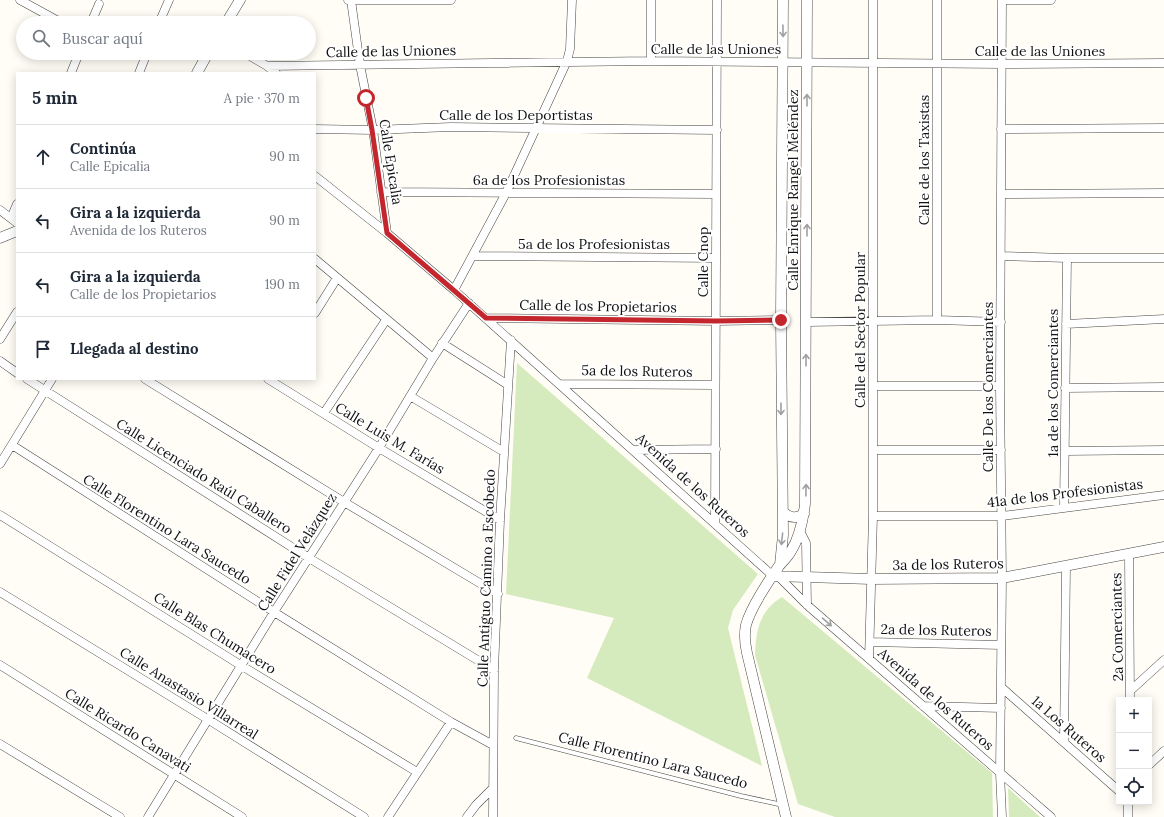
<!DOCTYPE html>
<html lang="es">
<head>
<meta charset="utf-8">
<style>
	body { margin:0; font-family:Lora,serif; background:#f2f2f3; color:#1f2937 }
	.controls { position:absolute; right:12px; bottom:12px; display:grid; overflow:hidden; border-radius:0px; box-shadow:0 2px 10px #0003 }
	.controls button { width:36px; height:36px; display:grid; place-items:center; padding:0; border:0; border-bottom:1px solid #e0e1e3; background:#fff; color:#1f2937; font:20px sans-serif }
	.stop { position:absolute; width:12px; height:12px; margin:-9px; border:3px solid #c4262e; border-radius:50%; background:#fff }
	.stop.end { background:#c4262e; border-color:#fff; box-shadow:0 1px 4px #0008 }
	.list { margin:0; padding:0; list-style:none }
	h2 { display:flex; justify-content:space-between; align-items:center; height:52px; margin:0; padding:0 16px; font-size:17px }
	h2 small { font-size:13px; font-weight:400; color:#747a83 }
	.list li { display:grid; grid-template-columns:26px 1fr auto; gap:12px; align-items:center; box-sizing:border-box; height:64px; padding:0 16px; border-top:1px solid #e0e1e3 }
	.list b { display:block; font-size:15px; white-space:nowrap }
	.list p { margin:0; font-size:13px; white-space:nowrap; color:#747a83 }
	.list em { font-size:13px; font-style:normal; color:#747a83 }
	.icon { flex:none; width:22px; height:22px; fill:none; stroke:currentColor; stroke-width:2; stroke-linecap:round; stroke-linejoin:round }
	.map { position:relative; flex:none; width:1164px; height:817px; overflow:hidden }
	.search { position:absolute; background:#fff; box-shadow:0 2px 10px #0003; left:16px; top:16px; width:300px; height:44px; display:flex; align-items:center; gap:10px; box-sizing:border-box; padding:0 14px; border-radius:22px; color:#747a83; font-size:15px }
	.panel { position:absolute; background:#fff; box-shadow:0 2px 10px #0003; left:16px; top:72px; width:300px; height:308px; border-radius:0px }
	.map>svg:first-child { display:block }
	.green { fill:#d5ebbd }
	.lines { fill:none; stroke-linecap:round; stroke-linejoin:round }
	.service-casing { stroke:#444; stroke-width:5 }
	.minor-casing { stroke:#444; stroke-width:9 }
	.tertiary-casing { stroke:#444; stroke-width:11 }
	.service { stroke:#fff; stroke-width:4 }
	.minor { stroke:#fff; stroke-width:8 }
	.tertiary { stroke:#fff; stroke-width:10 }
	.oneway { stroke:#a0a0a0 }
	.route { stroke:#c4262e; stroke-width:5 }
	.labels { text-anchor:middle; stroke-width:4; stroke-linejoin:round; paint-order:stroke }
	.street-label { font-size:14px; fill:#111; stroke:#fff }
</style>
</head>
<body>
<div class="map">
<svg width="1164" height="817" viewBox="0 0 1164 817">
	<rect width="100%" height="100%" fill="#fffdf5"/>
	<path class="green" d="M517,363L758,574L733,610L728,628L762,766L587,678L614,618L506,594Z
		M782,597L992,773L993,817H835L798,804L755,655C756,631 759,611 782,597Z
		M1008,788L1040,817H1009Z"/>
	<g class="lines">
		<g class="service-casing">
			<path id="service" d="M516,738L741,796L783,805"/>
		</g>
		<g class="minor-casing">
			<path id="minor" d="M20,0L62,23
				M348,0H451
				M351,0L360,65L373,130L387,233
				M937,0V320
				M1002,0L1000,386L1002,578L1000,773L1002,817
				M1002,0H1051
				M91,23L99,4
				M159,23L169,0
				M245,53L267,66L276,73
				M651,61V0
				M267,66L651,61L1002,64L1164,63
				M71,73L79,53
				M139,73L147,53
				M315,129L373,130L451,127L717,130
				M1001,129L1164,128
				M315,176L387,233L454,290L773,576
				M381,192L716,194
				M1001,194L1164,193
				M0,210L17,223
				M11,218L17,204
				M473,256L716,258
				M1001,256L1067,258H1164
				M315,259L433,358
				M454,290L506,193L567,61L570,49L572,0
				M315,313L337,278
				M486,318L716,321L781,320
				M807,322L937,320L1001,322
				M1066,324L1164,319
				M0,339L17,312
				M442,343L508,385
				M0,361L17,373
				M27,379L309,558L494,670
				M145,379L344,502L498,594
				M268,379L379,448L500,520
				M559,384L715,385
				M874,386H1000
				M1065,388L1164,387
				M410,396L504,452
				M324,413L386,320
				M12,445L274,612L451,722L493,745
				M633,450L716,449
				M874,450H1001
				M1065,451L1164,450
				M0,464L52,379
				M1064,508L1067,258
				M0,515L242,666L417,772
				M873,516H1002L1164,495
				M715,524L717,0
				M800,531L806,543L807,605
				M1129,554L1130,700
				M778,576L807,605L1051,817
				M0,592L209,720L364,817
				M870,642L1001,645
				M869,659L873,516V0
				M0,665L242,817
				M1001,687L1119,791
				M1130,691L1164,660
				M923,706L1001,708
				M1064,742L1066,566
				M0,744L120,817
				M1149,765L1164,751
				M148,817L274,612L379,448L433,358L469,303
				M388,817L451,722
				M467,817L476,805L493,788
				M493,817L494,670L500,520L511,340
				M1128,817V802"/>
		</g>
		<g class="tertiary-casing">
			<path id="tertiary" d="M226,23L240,0
				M197,73L208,53
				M0,238L17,231
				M783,512C790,518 796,519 804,514
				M780,565L783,535L781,320L783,0
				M773,576L871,579L1002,578L1164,547
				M786,817L747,653C745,644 744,634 746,625C750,609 769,580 779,566C783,561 788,557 791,551C800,537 803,520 805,504L807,0"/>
		</g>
		<use href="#service" class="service"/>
		<use href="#minor" class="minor"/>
		<use href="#tertiary" class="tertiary"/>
	</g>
	<defs><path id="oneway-shaft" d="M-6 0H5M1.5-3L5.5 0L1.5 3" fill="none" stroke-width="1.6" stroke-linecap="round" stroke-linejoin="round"/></defs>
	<g class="oneway">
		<use href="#oneway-shaft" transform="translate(783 31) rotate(89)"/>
		<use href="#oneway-shaft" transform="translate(807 100) rotate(-90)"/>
		<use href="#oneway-shaft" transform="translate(807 230) rotate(-90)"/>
		<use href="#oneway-shaft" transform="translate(806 360) rotate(-90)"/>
		<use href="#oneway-shaft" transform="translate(781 409) rotate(90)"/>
		<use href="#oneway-shaft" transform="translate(806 490) rotate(-89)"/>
		<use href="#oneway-shaft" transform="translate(782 539) rotate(96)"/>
		<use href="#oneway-shaft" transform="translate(827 622) rotate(41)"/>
	</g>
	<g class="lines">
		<path class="route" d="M366,98L372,130L387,233L486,318L716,321L781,320"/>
	</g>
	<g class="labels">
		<g class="street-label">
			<text x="716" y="54">Calle de las Uniones</text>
			<text transform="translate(391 51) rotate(-1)" y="5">Calle de las Uniones</text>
			<text x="1040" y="56">Calle de las Uniones</text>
			<text x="516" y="120">Calle de los Deportistas</text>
			<text transform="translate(924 160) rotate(-90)" y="5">Calle de los Taxistas</text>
			<text transform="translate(391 162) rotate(81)" y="5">Calle Epicalia</text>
			<text x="549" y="185">6a de los Profesionistas</text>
			<text transform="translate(793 190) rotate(-90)" y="5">Calle Enrique Rangel Meléndez</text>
			<text x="594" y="249">5a de los Profesionistas</text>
			<text transform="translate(703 262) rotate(-90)" y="5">Calle Cnop</text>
			<text transform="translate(598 306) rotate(1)" y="5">Calle de los Propietarios</text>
			<text transform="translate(860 330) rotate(-90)" y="5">Calle del Sector Popular</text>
			<text transform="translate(637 371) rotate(1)" y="5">5a de los Ruteros</text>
			<text transform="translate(1053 383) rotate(-90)" y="5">1a de los Comerciantes</text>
			<text transform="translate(988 387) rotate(-90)" y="5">Calle De los Comerciantes</text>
			<text transform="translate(390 438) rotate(31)" y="5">Calle Luis M. Farías</text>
			<text transform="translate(204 476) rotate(32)" y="5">Calle Licenciado Raúl Caballero</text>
			<text transform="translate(693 485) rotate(42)" y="5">Avenida de los Ruteros</text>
			<text transform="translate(1065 493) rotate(-7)" y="5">41a de los Profesionistas</text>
			<text transform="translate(167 529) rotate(32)" y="5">Calle Florentino Lara Saucedo</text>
			<text transform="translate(297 552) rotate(-58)" y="5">Calle Fidel Velázquez</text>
			<text transform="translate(948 564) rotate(-1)" y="5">3a de los Ruteros</text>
			<text transform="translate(486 578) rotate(-88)" y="5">Calle Antiguo Camino a Escobedo</text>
			<text transform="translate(1117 627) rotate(-91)" y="5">2a Comerciantes</text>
			<text transform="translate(936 630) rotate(1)" y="5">2a de los Ruteros</text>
			<text transform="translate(215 633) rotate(32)" y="5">Calle Blas Chumacero</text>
			<text transform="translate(189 693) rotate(32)" y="5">Calle Anastasio Villarreal</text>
			<text transform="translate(936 699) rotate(41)" y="5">Avenida de los Ruteros</text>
			<text transform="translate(1069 729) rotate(41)" y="5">1a Los Ruteros</text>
			<text transform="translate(128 730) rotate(32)" y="5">Calle Ricardo Canavati</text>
			<text transform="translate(653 760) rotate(14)" y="5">Calle Florentino Lara Saucedo</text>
		</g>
	</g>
</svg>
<div class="controls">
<button>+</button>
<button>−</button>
<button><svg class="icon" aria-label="locate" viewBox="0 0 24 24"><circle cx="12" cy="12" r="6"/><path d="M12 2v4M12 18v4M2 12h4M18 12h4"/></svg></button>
</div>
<div class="stop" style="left:366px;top:98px"></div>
<div class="stop end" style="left:781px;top:320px"></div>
<div class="search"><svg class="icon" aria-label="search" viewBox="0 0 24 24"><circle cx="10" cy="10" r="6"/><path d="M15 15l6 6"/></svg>Buscar aquí</div>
<section class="panel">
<h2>5 min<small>A pie · 370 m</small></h2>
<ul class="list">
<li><svg class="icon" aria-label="ahead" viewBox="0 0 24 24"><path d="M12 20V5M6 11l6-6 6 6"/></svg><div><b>Continúa</b><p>Calle Epicalia</p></div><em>90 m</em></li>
<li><svg class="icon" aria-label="left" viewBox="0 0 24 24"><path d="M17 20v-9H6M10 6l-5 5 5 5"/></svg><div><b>Gira a la izquierda</b><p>Avenida de los Ruteros</p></div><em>90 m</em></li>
<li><svg class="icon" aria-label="left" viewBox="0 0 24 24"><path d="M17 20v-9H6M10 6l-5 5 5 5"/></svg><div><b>Gira a la izquierda</b><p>Calle de los Propietarios</p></div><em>190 m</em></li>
<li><svg class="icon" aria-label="arrive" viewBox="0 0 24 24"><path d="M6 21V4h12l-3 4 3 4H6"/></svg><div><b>Llegada al destino</b></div></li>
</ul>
</section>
</div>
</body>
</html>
